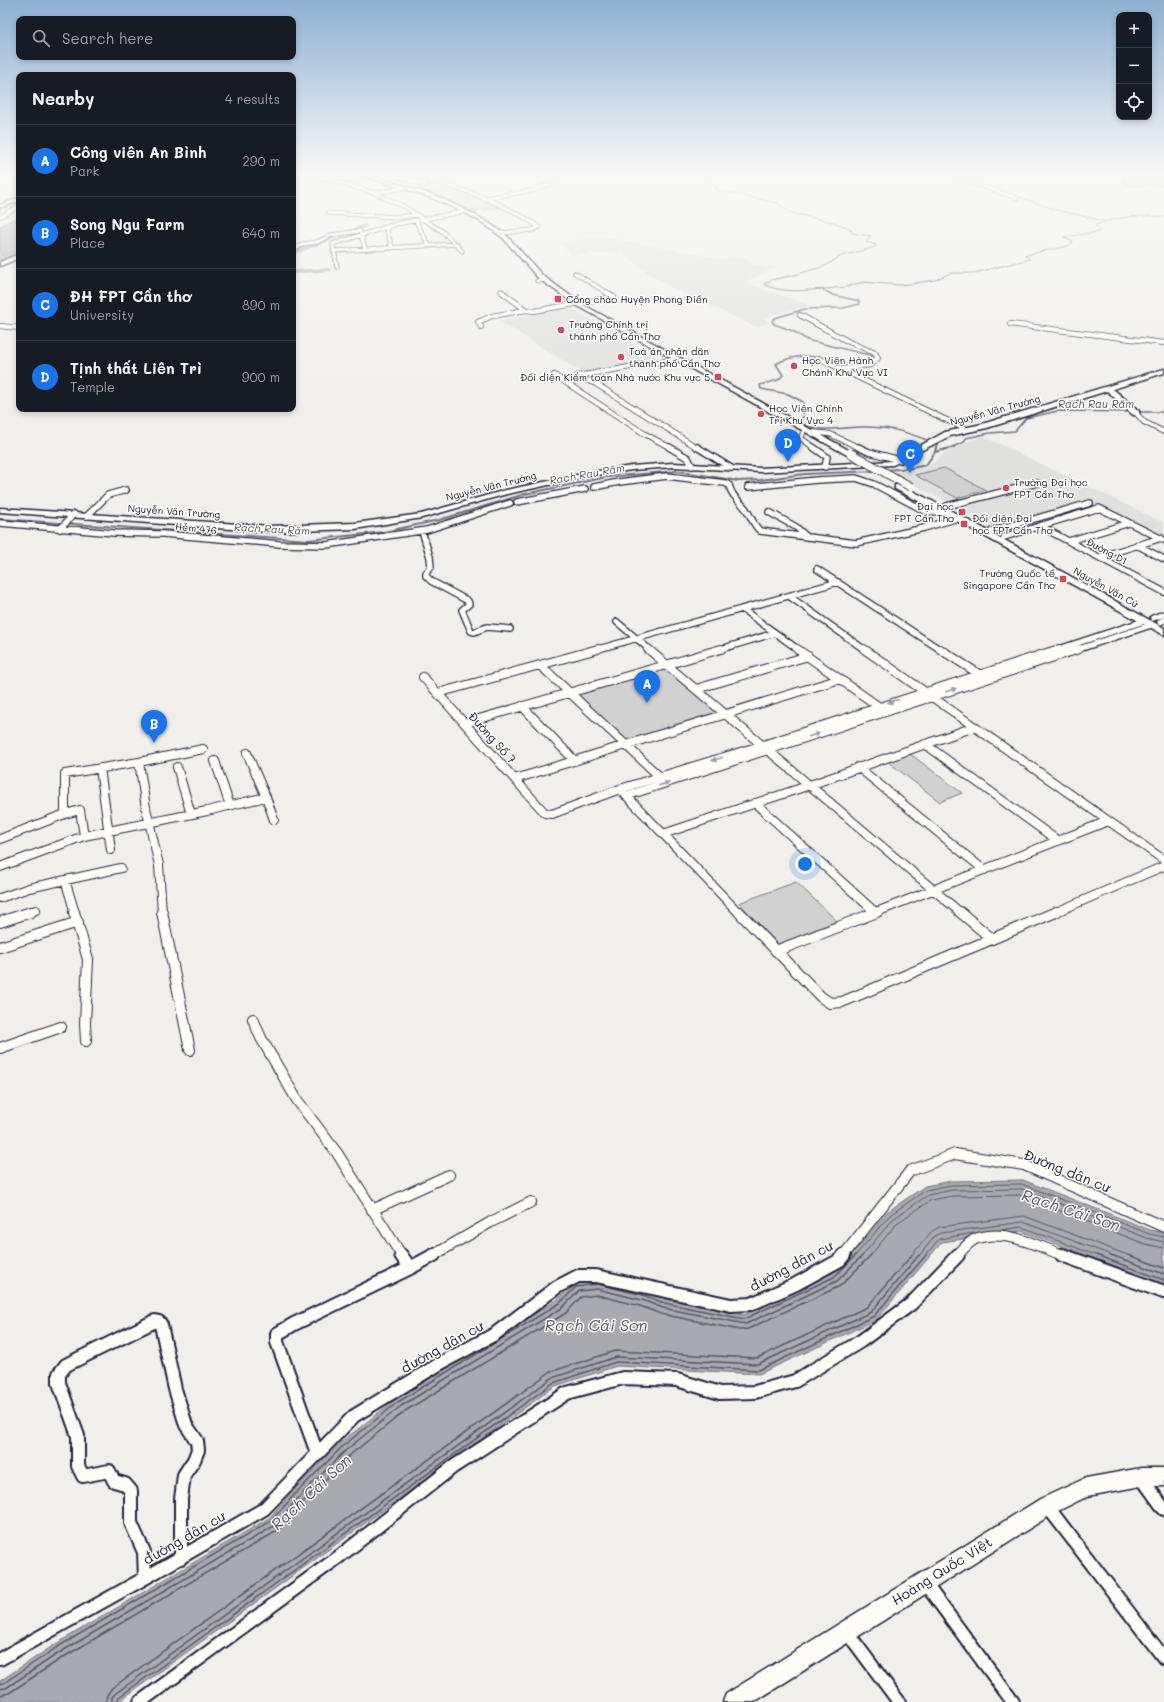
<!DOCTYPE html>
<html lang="en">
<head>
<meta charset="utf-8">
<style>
	body { margin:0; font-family:Mali,sans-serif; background:#242831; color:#f1f3f6 }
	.controls { position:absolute; right:12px; top:12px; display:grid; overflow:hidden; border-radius:8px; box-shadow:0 2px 6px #0003 }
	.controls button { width:36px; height:36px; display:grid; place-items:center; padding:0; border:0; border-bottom:1px solid #363941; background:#171b24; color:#f1f3f6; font:20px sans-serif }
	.you { position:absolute; left:805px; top:864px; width:14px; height:14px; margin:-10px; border:3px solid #fff; border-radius:50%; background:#1a73e8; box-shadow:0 0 0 6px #1a73e833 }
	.badge { display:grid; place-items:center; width:26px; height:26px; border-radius:50%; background:#1a73e8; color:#fff; font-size:13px; font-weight:700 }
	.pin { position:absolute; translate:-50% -33px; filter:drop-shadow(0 1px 2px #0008) }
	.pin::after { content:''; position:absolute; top:21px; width:14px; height:12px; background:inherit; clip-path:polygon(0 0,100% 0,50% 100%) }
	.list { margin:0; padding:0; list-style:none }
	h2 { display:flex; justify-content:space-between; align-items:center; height:52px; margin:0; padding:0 16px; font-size:17px }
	h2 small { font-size:13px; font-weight:400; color:#9ea1a6 }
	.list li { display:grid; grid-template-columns:26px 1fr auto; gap:12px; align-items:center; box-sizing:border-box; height:72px; padding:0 16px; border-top:1px solid #363941 }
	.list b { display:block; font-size:15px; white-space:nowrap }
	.list p { margin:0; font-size:13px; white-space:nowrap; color:#9ea1a6 }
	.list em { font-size:13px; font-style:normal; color:#9ea1a6 }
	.icon { flex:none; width:22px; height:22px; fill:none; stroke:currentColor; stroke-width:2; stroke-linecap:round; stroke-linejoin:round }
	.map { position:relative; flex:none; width:1164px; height:1702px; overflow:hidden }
	.search { position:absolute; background:#171b24; box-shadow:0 2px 6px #0003; left:16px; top:16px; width:280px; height:44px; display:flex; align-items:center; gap:10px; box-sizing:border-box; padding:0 14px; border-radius:8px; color:#9ea1a6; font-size:15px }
	.panel { position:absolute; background:#171b24; box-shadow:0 2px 6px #0003; left:16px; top:72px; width:280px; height:340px; border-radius:8px }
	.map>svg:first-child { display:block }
	.built { fill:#e0e0df }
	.green { fill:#d2d1d1; stroke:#7a7a86 }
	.water { fill:#a9a9b0; stroke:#737381 }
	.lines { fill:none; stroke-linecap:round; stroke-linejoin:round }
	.shore-far1 { stroke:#58586a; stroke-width:1 }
	.shore { stroke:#58586a; stroke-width:1.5 }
	.stream-far2 { stroke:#737381; stroke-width:1 }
	.stream-far1 { stroke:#737381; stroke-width:1.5 }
	.stream { stroke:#737381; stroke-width:2 }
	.river { fill:#a9a9b0; fill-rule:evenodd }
	.street-far5-casing { stroke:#22223b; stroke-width:5 }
	.street-far4-casing { stroke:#22223b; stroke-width:6 }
	.street-far3-casing { stroke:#22223b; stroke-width:8 }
	.street-far2-casing { stroke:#22223b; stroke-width:10 }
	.street-far1-casing { stroke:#22223b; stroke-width:12 }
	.street-casing { stroke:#22223b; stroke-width:16 }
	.secondary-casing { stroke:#22223b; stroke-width:3 }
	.street-far5 { stroke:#fdfcf7; stroke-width:3.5 }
	.street-far4 { stroke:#fdfcf7; stroke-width:4.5 }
	.street-far3 { stroke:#fdfcf7; stroke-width:5.5 }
	.street-far2 { stroke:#fdfcf7; stroke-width:8 }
	.street-far1 { stroke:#fdfcf7; stroke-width:10 }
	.street { stroke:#fdfcf7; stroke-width:12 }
	.secondary { fill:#fdfcf7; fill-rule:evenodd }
	.secondary-bridge-casing { stroke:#22223b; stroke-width:10; stroke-linecap:butt }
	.secondary-bridge { stroke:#fdfcf7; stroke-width:8 }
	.oneway { fill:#9a9aa2 }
	.poi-dot { fill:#d1495b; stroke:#fdfcf7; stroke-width:1.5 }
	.labels { text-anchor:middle; stroke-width:3; stroke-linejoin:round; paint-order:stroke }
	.far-poi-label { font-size:10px; fill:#22223b; stroke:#fdfcf7; text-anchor:start }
	.far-street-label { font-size:10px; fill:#22223b; stroke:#fdfcf7 }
	.far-water-label { font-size:11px; font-style:italic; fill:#58586a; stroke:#fdfcf7 }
	.street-label { font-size:12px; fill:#22223b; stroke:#fdfcf7 }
	.near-street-label { font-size:14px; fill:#22223b; stroke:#fdfcf7 }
	.near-water-label { font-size:16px; font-style:italic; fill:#58586a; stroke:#fdfcf7 }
</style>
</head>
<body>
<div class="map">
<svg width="1164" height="1702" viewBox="0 0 1164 1702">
	<rect width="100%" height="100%" fill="#f0efec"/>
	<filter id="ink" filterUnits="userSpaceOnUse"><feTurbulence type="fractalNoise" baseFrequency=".025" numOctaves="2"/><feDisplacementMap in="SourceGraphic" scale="8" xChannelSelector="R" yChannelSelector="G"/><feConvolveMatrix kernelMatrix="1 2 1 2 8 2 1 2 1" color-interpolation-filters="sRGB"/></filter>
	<g filter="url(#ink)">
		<path class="built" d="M610,238L723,259L730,256L752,260L749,262L755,265L778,267L745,282L754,286L801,302L809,306L768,316L763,318L769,323L756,327L673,288L648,273L622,252L572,255L558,241Z
			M568,309H573L657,357L655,361L583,373L499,321Z
			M983,436L1164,523V540L1091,504L997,530L892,472L912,469L932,464L950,448Z"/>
		<path class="green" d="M1130,175L1148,178L1164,176V185L1127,186L1124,182V176Z
			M442,183L502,207L473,211L417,187Z
			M944,468L986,490L957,498L915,475Z
			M665,668L719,713L628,742L577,694Z
			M909,753L962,793L940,802L887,761Z
			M796,882L837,921L778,944L739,903Z"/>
		<path class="water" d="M19,216V255L0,263V226Z
			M1023,1180L1150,1230L1164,1233V1284L1021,1231L942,1242L876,1320L759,1374L617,1366L555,1386L118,1702H0V1681L54,1645L269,1518L293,1491L340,1443L396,1399L557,1300L574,1283L598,1280L644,1291L665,1299L743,1315L832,1273L861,1244L887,1212L925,1186L951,1181Z"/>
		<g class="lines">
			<path class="shore-far1" d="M1000,1230L1022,1227L1098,1256
				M855,1256L890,1215L926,1190L951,1185L1022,1184L1149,1234L1164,1237
				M862,1256L893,1219L928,1195L952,1190L1022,1189L1147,1238L1164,1242
				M870,1256L897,1223L931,1200L953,1196L1020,1195L1145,1244L1164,1248
				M911,1256L931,1232L939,1227L1024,1216L1130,1256
				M919,1256L935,1236L940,1233L1023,1222L1114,1256
				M925,1256L939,1239L974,1233"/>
			<path class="shore" d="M1096,1255L1164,1280
				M1111,1255L1164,1274
				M1128,1255L1164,1268
				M0,1684L4,1683L56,1648L271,1521L296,1493L343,1446L398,1402L560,1303L576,1287L597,1284L643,1295L664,1303L744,1319L834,1277L856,1255
				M0,1689L6,1688L59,1653L274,1526L299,1497L346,1450L401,1406L562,1308L579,1291L597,1289L642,1300L663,1308L746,1324L837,1281L863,1255
				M0,1695L9,1693L62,1658L277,1531L304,1501L350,1455L405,1411L566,1313L581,1297L597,1295L640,1306L661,1314L740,1330L748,1329L840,1286L871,1255
				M106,1702L107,1695L112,1688L550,1372L615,1351L757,1358L867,1307L912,1255
				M112,1702V1697L116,1693L552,1378L616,1357L758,1364L871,1312L919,1255
				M117,1702L119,1697L553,1383L616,1362L759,1370L874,1316L926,1255"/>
			<path class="stream-far2" d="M702,174L714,182L717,190L777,203L791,213L833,222L847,227L852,231L851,233L871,236L866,242L876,245L875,247L841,256L825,266L794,275L771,280L764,284C781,294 806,290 825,289L823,290L829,293
				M531,189L568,174
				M1016,196L1057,210L1104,221
				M825,289L846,287L863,282L899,285L910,284L935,280L951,273H974L1030,259L1025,255L1068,246L1073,242L1064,237L1098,232L1100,230L1095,225C1117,217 1141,214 1164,217"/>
			<path class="stream-far1" d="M827,292L833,295L859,301L860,304L843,308L805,309L775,318L772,321L774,324L793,331L807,340L873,356L863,365
				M818,357C803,355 789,356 776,364L783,375L778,380L760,385L761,389L788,394L803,402L804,414L800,423C819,434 843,427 864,427C889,427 903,431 927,440
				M1137,412H1164
				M936,448L937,444
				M950,448L964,442L966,438L990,433L1015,431L1026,418L1058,411L1132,412"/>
			<path class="stream" d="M935,452L936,447
				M885,470L912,468L926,465L935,452L954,447
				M0,519L309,540L384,532L439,520L525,494L607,477L678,471L738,481L760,480L805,474L876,471"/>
			<path class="river" d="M365,224L368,226L367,227L293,255V251Z
				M328,268L330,269V271L293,274V270Z"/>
			<g class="street-far5-casing">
				<path id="street-far5" d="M304,174L324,178L374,193L405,188
					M389,174L426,185
					M411,174C456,187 500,200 539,227L533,230L501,233
					M946,174L1017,198
					M325,177L341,174
					M375,193L405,207L417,215
					M485,198L535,190L576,174
					M328,213L397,217L417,215L420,217
					M0,217L19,206
					M422,219L442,231L462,251
					M416,221L429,246
					M386,227L392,248
					M361,234L365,249
					M293,250L304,244L317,242L332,235L360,231
					M333,251L457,244
					M337,267L333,244L396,224L462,212
					M575,273L607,293
					M537,281L544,280
					M501,291L503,293"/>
			</g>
			<g class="street-far4-casing">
				<path id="street-far4" d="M502,292L526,310L534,311L614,297L606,292
					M800,315L849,342L875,353L878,358L870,365L843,369
					M1010,324L1164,343
					M0,326L19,328
					M481,327L478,322L492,316L526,310
					M818,358L967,430
					M554,375L645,434L671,448
					M577,376L596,384L698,448
					M578,376L676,359
					M1136,413L1144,422L1164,432
					M811,432L830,434L860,448
					M803,433L801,438L814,448"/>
			</g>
			<g class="street-far3-casing">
				<path id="street-far3" d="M669,447L688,458L692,466
					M697,447L731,468
					M813,447L827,457L825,467
					M858,447L869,452L900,460
					M594,487L619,482L667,476L725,483L729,485C732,497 739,500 746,509C751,516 753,525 760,531L856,543L924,528L958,518
					M748,487L817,480L856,478L874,484L927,512H947
					M517,502L585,489
					M947,506L1037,483
					M769,512L796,527L807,537
					M87,516L108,495L126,490
					M0,523L114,533L163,534L280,544L326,545L427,530L510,503
					M1040,526L1164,592
					M60,529L74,514
					M422,531L430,557L431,567L426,573V576L431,581L468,601L469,604L462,610L471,631L474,632L487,627L510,629
					M992,531L1090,503
					M1004,537L1099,508L1164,540
					M1069,541L1129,523
					M1137,545L1164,559
					M1099,557L1161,538
					M817,569L941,650
					M789,596L865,650
					M742,609L799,650
					M1153,618L1164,614
					M617,622L650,650
					M1160,622L1164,620
					M595,650L838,582
					M718,650L775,633
					M1056,650L1144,621
					M1076,650L1151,625"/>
			</g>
			<g class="street-far2-casing">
				<path id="street-far2" d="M648,649L961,913
					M797,649L878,706
					M864,649L1164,860
					M940,649L982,676
					M540,665L660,777
					M423,677L545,813L552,814L620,789L763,745L1059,649
					M696,689L808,656
					M438,693L598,649
					M522,706L575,761
					M465,723L721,649
					M925,744L1058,841
					M215,761L230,806
					M139,762L146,808L159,865L162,913
					M177,767L191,814
					M858,767L984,870
					M100,768L111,850
					M515,779L840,679
					M620,789L739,913
					M626,796L1079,649
					M266,797L274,820
					M755,803L875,912
					M65,814L80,810L84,836
					M663,834L810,785L974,727
					M0,839L65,814V774L139,762L203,749
					M0,867L84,836L207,811L266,797L247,753
					M65,880L75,913
					M0,898L29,888L121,868
					M28,913L36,910
					M874,913L1108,821
					M1054,913L1164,866"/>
			</g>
			<g class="street-far1-casing">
				<path id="street-far1" d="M74,912L88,959L85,1024L86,1041
					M162,912L190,1050
					M739,912L821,997L830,1003L842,1002L1056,912
					M960,912L991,938
					M0,922L31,912
					M0,947L78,922
					M776,951L877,912
					M253,1019L261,1038L297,1100L337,1153L402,1256
					M0,1048L61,1027
					M372,1210L449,1175
					M432,1256L491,1222L531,1202
					M843,1256L910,1171L955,1154L1024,1165L1164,1227
					M957,1256C962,1250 970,1240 978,1238C1007,1229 1038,1246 1065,1256"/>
			</g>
			<g class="street-casing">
				<path id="street" d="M1062,1255L1164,1292
					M410,1268L434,1255
					M317,1453L277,1342V1334L294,1324L410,1268L401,1255
					M1141,1477L1164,1509
					M1047,1506L1164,1658
					M145,1578L144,1552L131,1523V1491L125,1484L114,1481L109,1471L83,1476L78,1466V1436L59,1383V1374L66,1365L155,1321L159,1322L161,1325L175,1389L186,1425L197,1441L198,1450L194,1460L184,1475L181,1499V1558
					M924,1582L1013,1702
					M847,1632L899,1702
					M0,1659L145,1578L264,1509L354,1416L441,1363L495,1334L557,1287L578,1276H596L731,1305L751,1304L796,1284L840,1260L844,1255
					M140,1702L340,1556L453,1467L567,1393L623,1378L677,1380L720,1393L755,1392L795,1381L861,1341L911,1304L958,1255"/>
			</g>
			<g class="secondary-casing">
				<path id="secondary" d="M360,174H366L436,196L470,212L486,221L507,236L542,275L580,303L854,453L853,455H847L576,305L538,278L503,238L483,223L467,214L432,198Z
					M19,198V201L0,208V205Z
					M19,254V258L0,266V262Z
					M1164,369V373L1113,389L1139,411V415H1133L1107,391L987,428L950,436L893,465L761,472L673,467L632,470L591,476L507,494L422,518L355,529L270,532L0,512V508L270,526L355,523L421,514L506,490L591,472L632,466L673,463L761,468L892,461L945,432L982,424Z
					M895,485H901L961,516L1164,628V635L955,520L895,489Z
					M1141,1468H1164V1486H1141L1088,1496L1054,1513L754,1702H723L726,1694L1040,1499L1086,1478Z"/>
			</g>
			<use href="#street-far5" class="street-far5"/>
			<use href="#street-far4" class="street-far4"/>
			<use href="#street-far3" class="street-far3"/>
			<use href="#street-far2" class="street-far2"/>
			<use href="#street-far1" class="street-far1"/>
			<use href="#street" class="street"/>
			<use href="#secondary" class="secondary"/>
			<g class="secondary-bridge-casing">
				<path id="secondary-bridge" d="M850,453L911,487"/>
			</g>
			<use href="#secondary-bridge" class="secondary-bridge"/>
		</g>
		<defs><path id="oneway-solid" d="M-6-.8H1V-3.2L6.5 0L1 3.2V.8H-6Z"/></defs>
		<g class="oneway">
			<use href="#oneway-solid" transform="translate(951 690) rotate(-19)"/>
			<use href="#oneway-solid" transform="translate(893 701) rotate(162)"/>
			<use href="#oneway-solid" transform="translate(814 735) rotate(-18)"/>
			<use href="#oneway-solid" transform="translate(717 759) rotate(163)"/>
			<use href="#oneway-solid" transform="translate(664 784) rotate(-18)"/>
		</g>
	</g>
	<linearGradient id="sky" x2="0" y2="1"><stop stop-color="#8fb0d2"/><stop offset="0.42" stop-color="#f8f8f6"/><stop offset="1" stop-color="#f8f8f6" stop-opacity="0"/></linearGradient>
	<rect width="1164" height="412" fill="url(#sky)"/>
	<g class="poi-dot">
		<rect x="554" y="295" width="8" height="8" rx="2"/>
		<circle cx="561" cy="330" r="4"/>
		<circle cx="621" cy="357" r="4"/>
		<circle cx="794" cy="366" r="4"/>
		<rect x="714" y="373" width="8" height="8" rx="2"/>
		<circle cx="761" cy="414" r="4"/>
		<circle cx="1006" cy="488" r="4"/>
		<rect x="958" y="508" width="8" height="8" rx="2"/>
		<rect x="960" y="520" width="8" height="8" rx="2"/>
		<rect x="1059" y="575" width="8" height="8" rx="2"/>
	</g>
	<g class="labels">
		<g class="far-poi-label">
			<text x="566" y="303">Cổng chào Huyện Phong Điền</text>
			<text x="569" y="328">Trường Chính trị<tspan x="569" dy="12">thành phố Cần Thơ</tspan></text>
			<text x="629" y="355">Toà án nhân dân<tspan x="629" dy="12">thành phố Cần Thơ</tspan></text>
			<text x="802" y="364">Học Viện Hành<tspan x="802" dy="12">Chánh Khu Vực VI</tspan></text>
			<text x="710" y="381" text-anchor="end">Đối diện Kiểm toán Nhà nước Khu vực 5</text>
			<text x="769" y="412">Học Viện Chính<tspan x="769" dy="12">Trị Khu Vực 4</tspan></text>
			<text x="1014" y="486">Trường Đại học<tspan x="1014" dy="12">FPT Cần Thơ</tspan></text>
			<text x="954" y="510" text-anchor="end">Đại học<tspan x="954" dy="12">FPT Cần Thơ</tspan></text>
			<text x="972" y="522">Đối diện Đại<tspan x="972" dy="12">học FPT Cần Thơ</tspan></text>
			<text x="1055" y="577" text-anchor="end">Trường Quốc tế<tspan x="1055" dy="12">Singapore Cần Thơ</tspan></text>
		</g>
		<g class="far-street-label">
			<text transform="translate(995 410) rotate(-15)" y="4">Nguyễn Văn Trường</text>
			<text transform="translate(491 486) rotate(-14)" y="4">Nguyễn Văn Trường</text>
			<text transform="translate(174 511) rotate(4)" y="4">Nguyễn Văn Trường</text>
			<text transform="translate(196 528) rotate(6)" y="4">Hẻm 476</text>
			<text transform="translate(1107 551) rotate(28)" y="4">Đường D1</text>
			<text transform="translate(1106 587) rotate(29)" y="4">Nguyễn Văn Cừ</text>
		</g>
		<g class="far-water-label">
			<text x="1096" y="408">Rạch Rau Răm</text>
			<text transform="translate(587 474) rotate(-10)" y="4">Rạch Rau Răm</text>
			<text transform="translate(272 529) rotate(3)" y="4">Rạch Rau Răm</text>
		</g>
		<g class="street-label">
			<text transform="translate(492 738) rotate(48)" y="4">Đường Số 7</text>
		</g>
		<g class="near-street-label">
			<text transform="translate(1067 1171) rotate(22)" y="5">Đường dân cư</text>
			<text transform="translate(791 1266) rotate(-28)" y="5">đường dân cư</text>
			<text transform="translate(442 1347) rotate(-29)" y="5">đường dân cư</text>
			<text transform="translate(184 1538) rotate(-30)" y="5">đường dân cư</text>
			<text transform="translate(942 1571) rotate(-32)" y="5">Hoàng Quốc Việt</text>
		</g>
		<g class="near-water-label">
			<text transform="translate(1071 1210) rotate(18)" y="6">Rạch Cái Sơn</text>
			<text x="596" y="1331">Rạch Cái Sơn</text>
			<text transform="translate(311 1492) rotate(-43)" y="6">Rạch Cái Sơn</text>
		</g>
	</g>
</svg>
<div class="controls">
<button>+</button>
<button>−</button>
<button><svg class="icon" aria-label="locate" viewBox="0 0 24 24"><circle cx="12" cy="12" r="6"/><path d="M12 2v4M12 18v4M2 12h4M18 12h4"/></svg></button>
</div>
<div class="you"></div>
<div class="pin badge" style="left:647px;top:703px">A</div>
<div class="pin badge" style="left:154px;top:743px">B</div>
<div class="pin badge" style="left:910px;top:473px">C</div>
<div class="pin badge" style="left:788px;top:462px">D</div>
<div class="search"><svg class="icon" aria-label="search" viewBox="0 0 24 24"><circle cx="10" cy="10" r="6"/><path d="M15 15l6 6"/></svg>Search here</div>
<section class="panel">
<h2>Nearby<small>4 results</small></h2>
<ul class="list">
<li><span class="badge">A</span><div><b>Công viên An Bình</b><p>Park</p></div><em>290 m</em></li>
<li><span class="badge">B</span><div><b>Song Ngu Farm</b><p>Place</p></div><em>640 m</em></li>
<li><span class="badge">C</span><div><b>ĐH FPT Cần thơ</b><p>University</p></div><em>890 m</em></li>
<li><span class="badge">D</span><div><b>Tịnh thất Liên Trì</b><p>Temple</p></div><em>900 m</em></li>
</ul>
</section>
</div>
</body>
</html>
